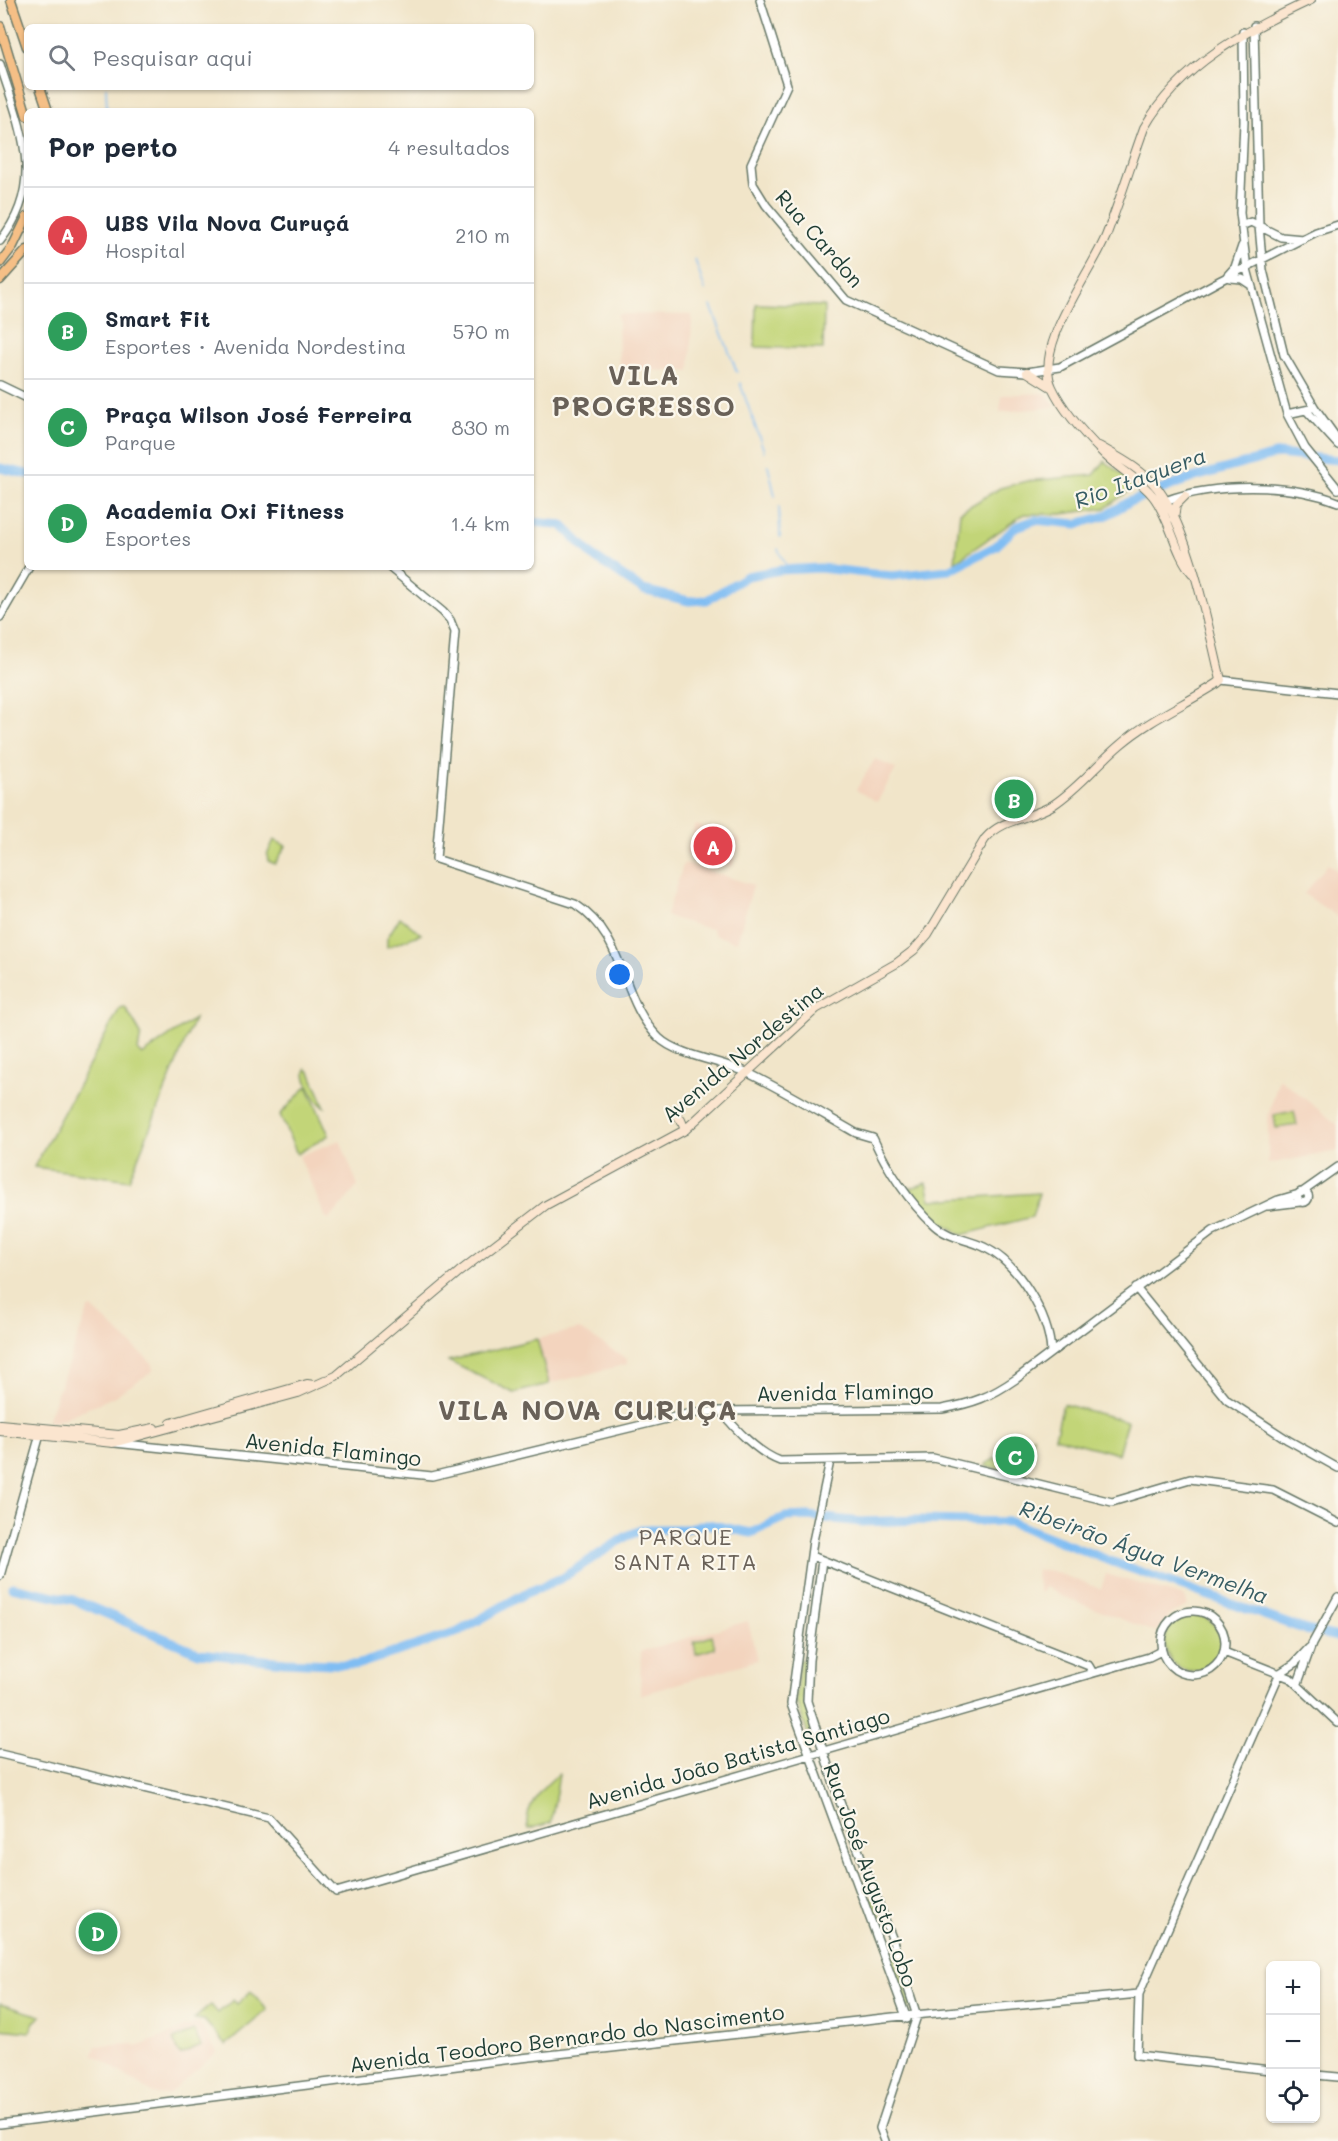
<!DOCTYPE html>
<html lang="pt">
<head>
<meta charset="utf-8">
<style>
	body { margin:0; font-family:Mali,sans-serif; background:#f6f6f7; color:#1f2937 }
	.controls { position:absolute; right:18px; bottom:18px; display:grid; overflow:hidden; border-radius:9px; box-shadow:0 2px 4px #0004 }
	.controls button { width:54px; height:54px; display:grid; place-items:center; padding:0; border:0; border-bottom:2px solid #e0e1e3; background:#fff; color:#1f2937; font:30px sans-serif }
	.you { position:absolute; left:620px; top:975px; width:21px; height:21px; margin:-15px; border:4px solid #fff; border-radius:50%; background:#1a73e8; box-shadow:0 0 0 9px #1a73e833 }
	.badge { display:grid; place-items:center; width:39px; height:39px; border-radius:50%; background:#1f6fb2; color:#fff; font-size:20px; font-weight:700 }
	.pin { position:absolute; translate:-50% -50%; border:3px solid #fff; box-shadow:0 2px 6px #0006 }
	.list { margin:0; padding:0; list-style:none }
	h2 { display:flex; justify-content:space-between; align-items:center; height:78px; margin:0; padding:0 24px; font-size:26px }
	h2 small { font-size:20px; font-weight:400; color:#747a83 }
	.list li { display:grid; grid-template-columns:39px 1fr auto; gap:18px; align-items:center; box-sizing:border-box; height:96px; padding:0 24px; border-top:2px solid #e0e1e3 }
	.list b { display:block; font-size:22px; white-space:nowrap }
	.list p { margin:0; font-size:20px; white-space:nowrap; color:#747a83 }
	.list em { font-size:20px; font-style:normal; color:#747a83 }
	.icon { flex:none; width:33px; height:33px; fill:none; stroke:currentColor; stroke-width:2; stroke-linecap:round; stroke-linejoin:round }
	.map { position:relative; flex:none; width:1338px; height:2141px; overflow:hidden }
	.search { position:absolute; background:#fff; box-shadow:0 2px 4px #0004; left:24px; top:24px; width:510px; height:66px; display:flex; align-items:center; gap:15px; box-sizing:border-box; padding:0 21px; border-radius:9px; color:#747a83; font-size:22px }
	.panel { position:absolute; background:#fff; box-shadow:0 2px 4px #0004; left:24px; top:108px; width:510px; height:462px; border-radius:9px }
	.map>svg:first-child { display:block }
	.built { fill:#f3d4be }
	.green { fill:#c2d578; stroke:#708956; stroke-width:1.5 }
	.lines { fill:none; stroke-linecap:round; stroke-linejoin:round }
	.stream { stroke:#80bdf3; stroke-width:1.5 }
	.river { stroke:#80bdf3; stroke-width:9 }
	.tertiary-casing { stroke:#687868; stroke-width:10 }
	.secondary-casing { stroke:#687868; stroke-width:10 }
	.primary-casing { stroke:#687868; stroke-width:11 }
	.tertiary { stroke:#fff; stroke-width:7 }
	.secondary { stroke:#fbe5cf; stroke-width:8 }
	.primary { stroke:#f5bf86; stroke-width:8 }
	.labels { text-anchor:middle; stroke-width:4.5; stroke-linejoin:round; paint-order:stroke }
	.street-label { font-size:21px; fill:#1f3d34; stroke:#fbf7ec }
	.water-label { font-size:22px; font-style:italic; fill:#375d64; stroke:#fbf7ec }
	.neighbourhood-label { font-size:22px; letter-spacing:1.5px; fill:#696158; stroke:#fbf7ec }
	.district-label { font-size:27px; font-weight:bold; letter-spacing:1.5px; fill:#696158; stroke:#fbf7ec }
</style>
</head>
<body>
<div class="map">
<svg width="1338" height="2141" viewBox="0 0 1338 2141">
	<rect width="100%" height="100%" fill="#fbf7ec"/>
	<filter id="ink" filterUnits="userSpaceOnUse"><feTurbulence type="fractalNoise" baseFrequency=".0167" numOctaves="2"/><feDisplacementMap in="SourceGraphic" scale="12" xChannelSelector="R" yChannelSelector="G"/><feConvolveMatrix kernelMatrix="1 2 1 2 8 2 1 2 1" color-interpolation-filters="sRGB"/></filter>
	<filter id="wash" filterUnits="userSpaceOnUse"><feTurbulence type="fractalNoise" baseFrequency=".008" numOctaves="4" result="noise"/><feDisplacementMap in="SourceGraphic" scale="24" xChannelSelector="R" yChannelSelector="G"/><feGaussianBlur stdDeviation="1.35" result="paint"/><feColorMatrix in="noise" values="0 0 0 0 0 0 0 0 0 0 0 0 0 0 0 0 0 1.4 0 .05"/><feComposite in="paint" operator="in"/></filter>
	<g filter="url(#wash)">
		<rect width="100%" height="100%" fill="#f1e5c9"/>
		<path class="built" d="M618,314L692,315L690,371L619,370Z
			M1046,393L1056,407L1000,412L1002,395Z
			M875,759L896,769L877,802L856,790Z
			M695,825L740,839L732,867L686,853Z
			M684,863L753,885L737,942L715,935L711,927L710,929L666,916Z
			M1328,864L1338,871V917L1304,894Z
			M1279,1078L1338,1125V1151L1268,1164V1117Z
			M340,1140L358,1186L329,1220L326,1218L299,1156Z
			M92,1308L153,1364V1371L113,1397L55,1422L47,1421L88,1310Z
			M579,1329L627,1359V1364L549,1384L537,1339Z
			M1035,1570L1051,1571L1101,1589L1106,1574L1185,1597L1188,1606L1172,1613L1155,1632L1059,1595L1045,1586L1040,1594Z
			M748,1621L757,1660L640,1695L641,1651Z
			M199,2022L217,2052L168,2095L154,2094L93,2054L96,2046L133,2044L137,2047Z"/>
		<path class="green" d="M756,304L824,306L823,349L755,347Z
			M1105,461L1136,486L1105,508L1061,514H1024L955,562L960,512L1000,488L1027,481L1094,475Z
			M274,840L286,846L275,864L268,861L267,855Z
			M400,917L421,934L387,947V938Z
			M125,1007L141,1034L138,1051L142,1055L194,1019L129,1180L34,1167L120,1008Z
			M306,1069L310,1072L325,1107C314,1102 302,1076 306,1069Z
			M307,1086L329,1135L297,1154L280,1115Z
			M1294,1111L1297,1125L1276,1128L1274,1115Z
			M927,1183L931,1200L1039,1193L1032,1217L962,1235L933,1217L910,1188Z
			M537,1339L549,1384L514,1393L448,1361Z
			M1063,1404L1127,1421L1118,1454L1055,1437Z
			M1033,1436L1026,1476L985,1466L986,1464Z
			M1165 1643a28 28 0 1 1 56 0a28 28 0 1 1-56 0Z
			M712,1636L715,1648L696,1654L694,1642Z
			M807,1658L803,1699L819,1743L812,1745L796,1701L799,1660Z
			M559,1774L551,1823L528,1829C522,1809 544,1785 559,1774Z
			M875,1898L887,1934L881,1936L867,1899Z
			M890,1942L913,2006L907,2008L885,1944Z
			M251,1991L267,2010L226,2045L204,2020L194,2019L211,2005L218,2013L233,2000L237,2004Z
			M0,2004L41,2016L34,2022L30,2032L0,2029Z
			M194,2031L201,2046L180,2055L173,2040Z"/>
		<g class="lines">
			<path class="stream" d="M106,87L107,111
				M695,260L705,290
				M711,306L737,372
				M740,383L764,451
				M768,465L775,496
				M779,507L780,537
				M778,549L788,569"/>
			<path class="river" d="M0,468L27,474
				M531,522L562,525L594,557L643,590L689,601L707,600L747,576L780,570L820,568L892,576L949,570L996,546L1016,527L1035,520L1077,524L1105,516L1129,502L1192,478L1278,454L1338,460
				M12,1587L74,1600L199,1653L285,1662L356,1665L458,1632L524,1594L562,1578L627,1536L644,1529H684L707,1524L751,1533L785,1517L808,1516L861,1522L920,1520L1010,1522L1110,1561L1306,1630L1338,1637"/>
		</g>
	</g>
	<g filter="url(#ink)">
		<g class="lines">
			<g class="tertiary-casing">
				<path id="tertiary" d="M760,0L787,85L751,164L753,184L766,205L846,300L999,370L1027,372L1060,367L1221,280L1316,232L1338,225
					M1254,26L1259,226L1263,270L1284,355L1315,408L1338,440
					M1243,32L1244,122L1240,213L1247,269L1287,414L1305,448L1338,489
					M0,64C20,127 47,183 0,241
					M1241,226L1251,222L1281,237L1303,239
					M1227,276L1235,267L1242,246
					M1230,278L1242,279L1251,285
					M0,385L27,398
					M1306,410L1338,445
					M1287,414L1310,409
					M1165,501C1214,483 1289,483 1338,502
					M389,567L443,612L450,620L455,632L436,859L575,904C628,939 619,999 659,1038C678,1056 723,1061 748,1073C785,1091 821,1113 856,1133L873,1138C887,1169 909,1202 934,1225C948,1238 967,1239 984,1247C1018,1263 1049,1315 1051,1352
					M0,617L29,567
					M1221,680L1338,693
					M1297.5 1197a5.5 5.5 0 1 1 11 0a5.5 5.5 0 1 1-11 0Z
					M1301,1193L1338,1167
					M1268,1206L1300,1202
					M1136,1288L1227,1400L1288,1440L1338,1468
					M721,1411C735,1429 758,1453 780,1461L933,1458L1112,1502L1190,1479L1273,1490L1338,1523
					M115,1443L432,1476L687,1414L717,1411L942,1409C974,1403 990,1397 1016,1379L1213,1231L1278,1200L1299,1194
					M830,1461L813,1541L791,1704L907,2019
					M812,1556L1089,1666L1093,1673
					M822,1560L809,1660L807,1701L840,1802L892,1938L917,2016L880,2128L885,2141
					M0,1576L41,1431
					M1161 1643a32 32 0 1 1 64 0a32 32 0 1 1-64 0Z
					M1224,1652L1290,1678L1338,1723
					M1280,1673L1294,1664L1309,1648
					M1298,1683L1312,1644L1338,1597
					M0,1754L269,1818L336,1892L1149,1657L1161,1651
					M1270,2070L1137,2055L1139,1994L1280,1673
					M1316,2075L1338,2077
					M0,2124L512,2059L893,2017L1139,1994"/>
			</g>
			<g class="secondary-casing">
				<path id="secondary" d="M1027,372L1051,387
					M1174,518L1176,505L1185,496
					M1192,573C1174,552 1171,519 1153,496C1140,479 1120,470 1105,455C1086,436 1063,411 1052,387C1033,347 1091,273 1106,236C1120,200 1131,164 1144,128C1180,64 1247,30 1311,0
					M673,1111L681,1120L685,1130
					M171,1423L307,1384L314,1385
					M0,1424L119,1435L154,1428
					M0,1431L113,1443L298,1393L336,1376L459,1272L546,1205L685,1130L816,1009L897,963L914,950L928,934L985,839C1002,818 1031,819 1053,805C1079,788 1098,763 1121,744C1150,719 1186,704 1218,683L1221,680C1208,626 1190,532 1158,489C1143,470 1120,458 1099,446"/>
			</g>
			<g class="primary-casing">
				<path id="primary" d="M11,0L27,47
					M0,26L27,116
					M40,87L48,111
					M0,263L13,246L27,217
					M0,280L27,250"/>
			</g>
			<use href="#tertiary" class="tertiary"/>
			<use href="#secondary" class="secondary"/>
			<use href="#primary" class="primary"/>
		</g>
	</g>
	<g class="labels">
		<g class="street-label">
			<text transform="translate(819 239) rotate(49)" y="7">Rua Cardon</text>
			<text transform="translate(743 1053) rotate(-40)" y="7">Avenida Nordestina</text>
			<text transform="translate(845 1393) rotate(-1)" y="7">Avenida Flamingo</text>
			<text transform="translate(333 1450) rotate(6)" y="7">Avenida Flamingo</text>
			<text transform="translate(738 1759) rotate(-16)" y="7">Avenida João Batista Santiago</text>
			<text transform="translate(870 1875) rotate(70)" y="7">Rua José Augusto Lobo</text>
			<text transform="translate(567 2039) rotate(-7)" y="7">Avenida Teodoro Bernardo do Nascimento</text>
		</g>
		<g class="water-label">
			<text transform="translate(1140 478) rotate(-20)" y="8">Rio Itaquera</text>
			<text transform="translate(1144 1552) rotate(20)" y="8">Ribeirão Água Vermelha</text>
		</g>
		<g class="neighbourhood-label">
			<text x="686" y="1545">PARQUE<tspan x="686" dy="25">SANTA RITA</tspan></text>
		</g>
		<g class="district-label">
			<text x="644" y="385">VILA<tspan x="644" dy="31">PROGRESSO</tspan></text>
			<text x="588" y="1420">VILA NOVA CURUÇA</text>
		</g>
	</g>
</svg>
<div class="controls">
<button>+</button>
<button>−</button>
<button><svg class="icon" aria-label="locate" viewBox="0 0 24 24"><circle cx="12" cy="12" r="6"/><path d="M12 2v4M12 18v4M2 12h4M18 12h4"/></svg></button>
</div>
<div class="you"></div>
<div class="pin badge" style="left:713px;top:846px;background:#e0444e">A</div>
<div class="pin badge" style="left:1014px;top:799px;background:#2e9e5b">B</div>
<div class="pin badge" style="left:1015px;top:1456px;background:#2e9e5b">C</div>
<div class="pin badge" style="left:98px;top:1932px;background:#2e9e5b">D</div>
<div class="search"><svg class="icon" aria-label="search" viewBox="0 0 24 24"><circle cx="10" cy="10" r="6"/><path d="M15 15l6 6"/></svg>Pesquisar aqui</div>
<section class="panel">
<h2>Por perto<small>4 resultados</small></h2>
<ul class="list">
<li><span class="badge" style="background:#e0444e">A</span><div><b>UBS Vila Nova Curuçá</b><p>Hospital</p></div><em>210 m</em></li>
<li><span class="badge" style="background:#2e9e5b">B</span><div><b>Smart Fit</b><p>Esportes · Avenida Nordestina</p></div><em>570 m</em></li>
<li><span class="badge" style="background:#2e9e5b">C</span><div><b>Praça Wilson José Ferreira</b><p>Parque</p></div><em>830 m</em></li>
<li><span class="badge" style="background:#2e9e5b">D</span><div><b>Academia Oxi Fitness</b><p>Esportes</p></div><em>1.4 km</em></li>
</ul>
</section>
</div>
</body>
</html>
